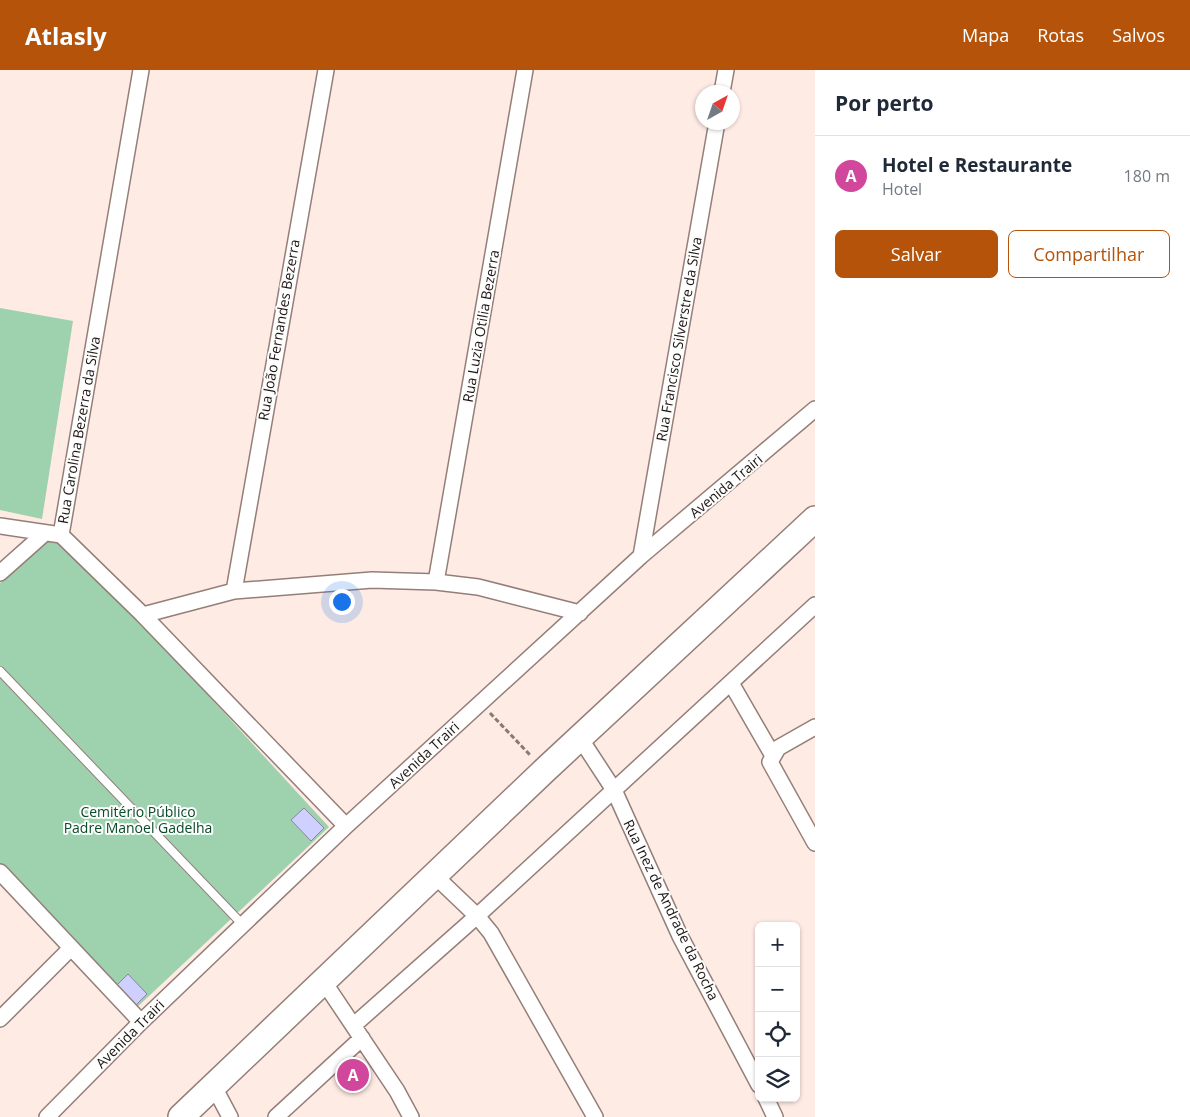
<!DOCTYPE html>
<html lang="pt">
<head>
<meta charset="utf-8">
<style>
	body { margin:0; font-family:"Open Sans",sans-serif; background:#f6f6f7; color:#1f2937 }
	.controls { position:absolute; right:15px; bottom:15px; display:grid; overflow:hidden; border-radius:8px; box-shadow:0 1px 4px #0004 }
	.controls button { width:45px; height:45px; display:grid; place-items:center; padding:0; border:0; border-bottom:1px solid #e0e1e3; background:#fff; color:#1f2937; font:25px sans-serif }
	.compass { position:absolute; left:695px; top:15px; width:45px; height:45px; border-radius:50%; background:#fff; box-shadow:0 1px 4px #0004; rotate:40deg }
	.you { position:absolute; left:341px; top:531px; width:18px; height:18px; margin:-12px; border:4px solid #fff; border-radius:50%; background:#1a73e8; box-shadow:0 0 0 8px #1a73e833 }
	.badge { display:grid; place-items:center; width:32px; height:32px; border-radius:50%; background:#b45309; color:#fff; font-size:16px; font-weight:700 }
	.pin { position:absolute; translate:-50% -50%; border:2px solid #fff; box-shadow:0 1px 5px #0006 }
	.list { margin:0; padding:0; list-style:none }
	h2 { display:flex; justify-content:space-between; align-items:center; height:65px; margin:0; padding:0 20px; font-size:21px }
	h2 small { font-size:16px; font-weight:400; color:#747a83 }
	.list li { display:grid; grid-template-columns:32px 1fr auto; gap:15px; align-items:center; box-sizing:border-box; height:80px; padding:0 20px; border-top:1px solid #e0e1e3 }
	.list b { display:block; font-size:19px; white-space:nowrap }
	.list p { margin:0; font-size:16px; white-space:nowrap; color:#747a83 }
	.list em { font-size:16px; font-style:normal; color:#747a83 }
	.actions { display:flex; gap:10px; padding:15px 20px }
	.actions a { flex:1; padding:11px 0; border:1px solid #b45309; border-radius:8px; text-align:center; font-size:18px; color:#b45309 }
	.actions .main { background:#b45309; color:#fff }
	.icon { flex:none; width:28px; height:28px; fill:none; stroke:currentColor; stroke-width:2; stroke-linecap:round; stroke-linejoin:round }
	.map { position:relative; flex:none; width:815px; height:1047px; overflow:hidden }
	header { display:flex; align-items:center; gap:30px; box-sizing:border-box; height:70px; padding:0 25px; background:#b45309; color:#fff }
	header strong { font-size:24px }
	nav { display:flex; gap:28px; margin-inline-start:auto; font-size:18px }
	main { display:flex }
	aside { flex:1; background:#fff }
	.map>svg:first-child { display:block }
	.green { fill:#9ed1ad }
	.building { fill:#cfd0ff; stroke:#87889b }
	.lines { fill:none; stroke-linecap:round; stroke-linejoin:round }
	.service-casing { stroke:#947f78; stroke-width:10 }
	.minor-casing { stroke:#947f78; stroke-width:18 }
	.trunk-casing { stroke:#947f78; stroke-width:28 }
	.path { stroke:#887b76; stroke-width:3; stroke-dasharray:5 2.5; stroke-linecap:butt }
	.service { stroke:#fff; stroke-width:8 }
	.minor { stroke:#fff; stroke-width:15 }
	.trunk { stroke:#fff; stroke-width:25 }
	.labels { text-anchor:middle; stroke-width:4; stroke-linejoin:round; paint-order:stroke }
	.street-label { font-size:14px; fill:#1d1512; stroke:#fdfdfd }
	.park-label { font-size:14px; fill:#074b28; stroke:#fdfdfd }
</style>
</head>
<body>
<header>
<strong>Atlasly</strong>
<nav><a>Mapa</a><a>Rotas</a><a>Salvos</a></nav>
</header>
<main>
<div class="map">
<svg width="815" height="1047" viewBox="0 0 815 1047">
	<rect width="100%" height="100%" fill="#feebe4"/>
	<path class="green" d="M0,238L73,251L42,449L0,440Z
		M57,461L329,757L133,941L0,801V513Z"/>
	<path class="building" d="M304,738L324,758L311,771L291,750Z
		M128,904L147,924L133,938L114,918Z"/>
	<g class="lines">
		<g class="service-casing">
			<path id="service" d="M0,601L243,855"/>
		</g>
		<g class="minor-casing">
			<path id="minor" d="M141,0L61,465L143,545L346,756
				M722,22L726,0
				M0,456L61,465
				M641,486L717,52
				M0,503L45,463
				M436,512L525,0
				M234,521L326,0
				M143,545L234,521L372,510L436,512L478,517L580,543
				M731,613L772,684
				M815,657L778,678L770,692L815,773
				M580,668L614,720L680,866L759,1015
				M0,802L141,952
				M434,805L477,846L491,863L595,1047
				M324,912L397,1021L411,1047
				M0,949L71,878
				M354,955L477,846L815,535
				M213,1015L230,1047
				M766,1028L775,1047
				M47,1047L141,952L346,756L641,486L815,339
				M276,1047L362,968"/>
		</g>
		<g class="trunk-casing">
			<path id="trunk" d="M181,1047L545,700L815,449"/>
		</g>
		<path class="path" d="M490,643L531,686"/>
		<use href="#service" class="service"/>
		<use href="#minor" class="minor"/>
		<use href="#trunk" class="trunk"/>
	</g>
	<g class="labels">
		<g class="street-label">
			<text transform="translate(481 256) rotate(-80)" y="5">Rua Luzia Otilia Bezerra</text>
			<text transform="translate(279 260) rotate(-80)" y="5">Rua João Fernandes Bezerra</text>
			<text transform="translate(679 269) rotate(-80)" y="5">Rua Francisco Silverstre da Silva</text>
			<text transform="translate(79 360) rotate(-80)" y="5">Rua Carolina Bezerra da Silva</text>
			<text transform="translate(726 416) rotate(-40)" y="5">Avenida Trairi</text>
			<text transform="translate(424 685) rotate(-43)" y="5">Avenida Trairi</text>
			<text transform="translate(671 840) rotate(64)" y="5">Rua Inez de Andrade da Rocha</text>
			<text transform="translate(130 964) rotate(-45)" y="5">Avenida Trairi</text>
		</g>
		<g class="park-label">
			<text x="138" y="747">Cemitério Público<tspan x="138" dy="16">Padre Manoel Gadelha</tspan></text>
		</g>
	</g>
</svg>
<div class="controls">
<button>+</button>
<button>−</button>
<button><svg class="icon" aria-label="locate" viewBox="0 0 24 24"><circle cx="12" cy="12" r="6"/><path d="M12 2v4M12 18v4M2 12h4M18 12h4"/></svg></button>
<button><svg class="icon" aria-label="layers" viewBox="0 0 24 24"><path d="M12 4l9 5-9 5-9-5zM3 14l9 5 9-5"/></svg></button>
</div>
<svg class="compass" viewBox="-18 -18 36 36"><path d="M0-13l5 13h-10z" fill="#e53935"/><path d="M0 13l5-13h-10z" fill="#747a83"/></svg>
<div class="you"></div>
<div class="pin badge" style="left:353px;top:1005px;background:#d1479c">A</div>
</div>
<aside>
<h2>Por perto<small></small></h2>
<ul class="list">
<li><span class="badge" style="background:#d1479c">A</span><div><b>Hotel e Restaurante</b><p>Hotel</p></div><em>180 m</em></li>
</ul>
<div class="actions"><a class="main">Salvar</a><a>Compartilhar</a></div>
</aside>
</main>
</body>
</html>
